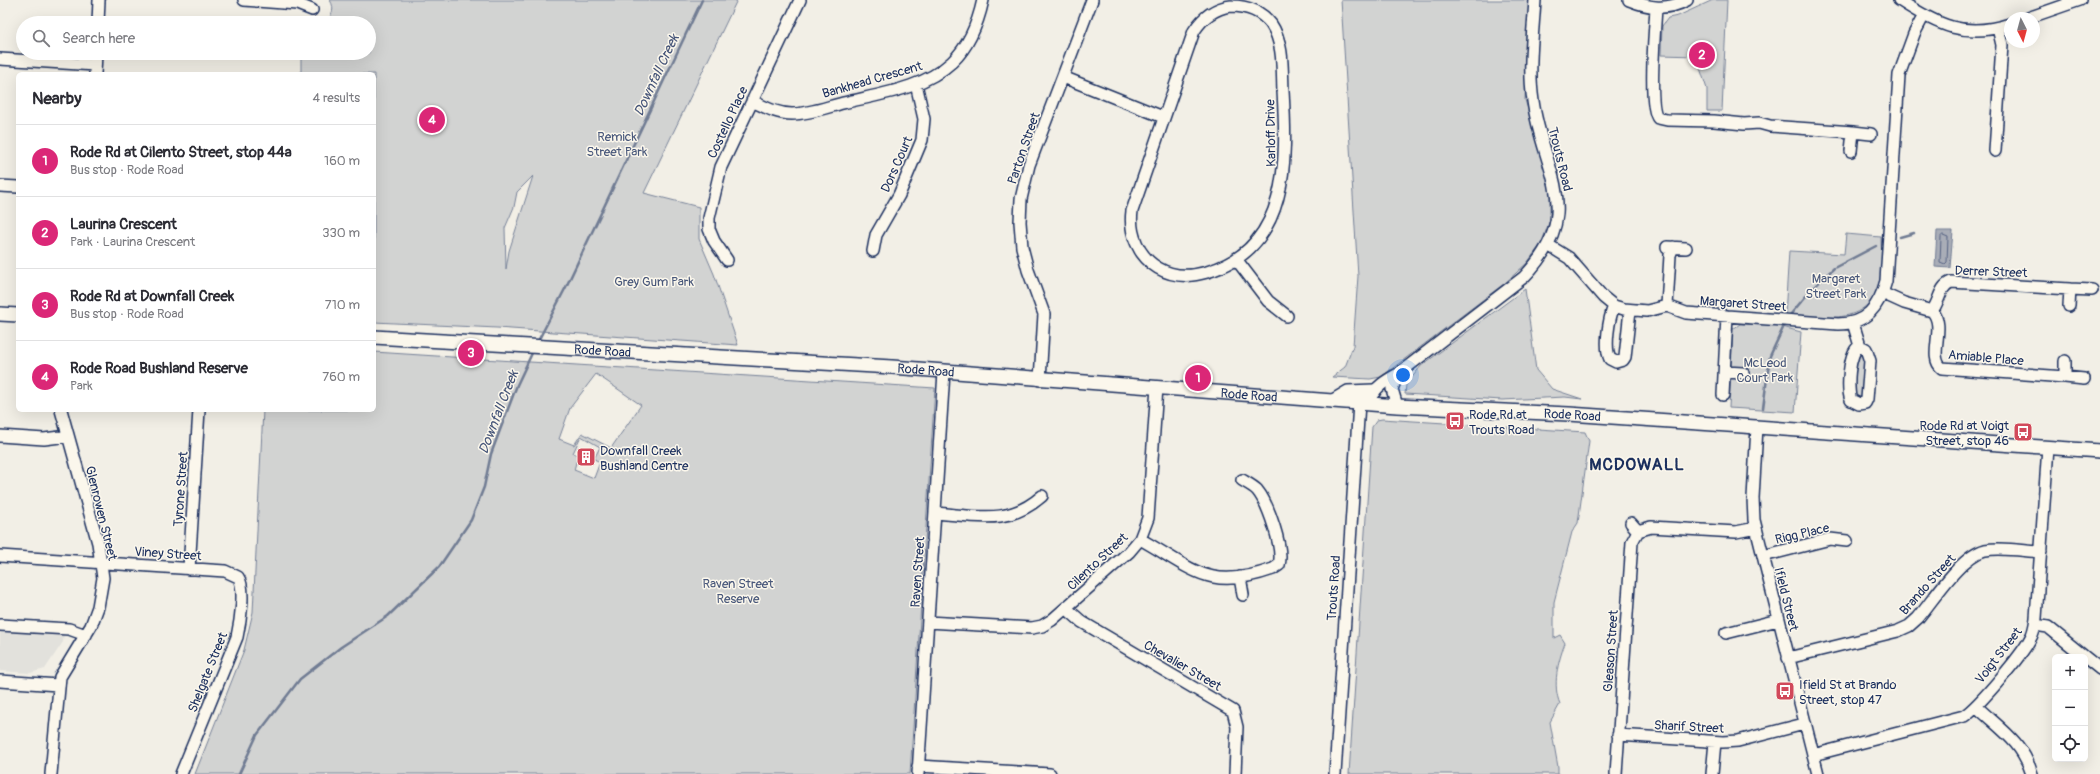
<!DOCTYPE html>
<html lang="en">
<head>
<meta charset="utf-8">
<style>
	body { margin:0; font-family:Pangolin,sans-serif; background:#f2f2f3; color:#2b2b33 }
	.controls { position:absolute; right:12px; bottom:12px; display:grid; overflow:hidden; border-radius:6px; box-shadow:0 4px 16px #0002 }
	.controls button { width:36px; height:36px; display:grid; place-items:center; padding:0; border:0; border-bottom:1px solid #e1e1e2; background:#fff; color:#2b2b33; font:20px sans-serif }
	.compass { position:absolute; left:2004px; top:12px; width:36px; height:36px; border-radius:50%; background:#fff; box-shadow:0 4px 16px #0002; rotate:174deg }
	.you { position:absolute; left:1403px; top:375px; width:14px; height:14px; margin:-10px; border:3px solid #fff; border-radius:50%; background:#1a73e8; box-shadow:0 0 0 6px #1a73e833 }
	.badge { display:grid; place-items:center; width:26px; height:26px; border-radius:50%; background:#db2777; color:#fff; font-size:13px; font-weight:700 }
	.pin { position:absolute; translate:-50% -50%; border:2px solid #fff; box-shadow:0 1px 4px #0006 }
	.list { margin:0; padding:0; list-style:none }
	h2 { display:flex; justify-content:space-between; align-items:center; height:52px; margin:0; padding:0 16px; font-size:17px }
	h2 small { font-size:13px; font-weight:400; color:#7c7c81 }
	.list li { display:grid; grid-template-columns:26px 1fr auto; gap:12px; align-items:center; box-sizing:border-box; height:72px; padding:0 16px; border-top:1px solid #e1e1e2 }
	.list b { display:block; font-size:15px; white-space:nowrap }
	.list p { margin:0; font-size:13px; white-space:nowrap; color:#7c7c81 }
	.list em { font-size:13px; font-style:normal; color:#7c7c81 }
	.icon { flex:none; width:22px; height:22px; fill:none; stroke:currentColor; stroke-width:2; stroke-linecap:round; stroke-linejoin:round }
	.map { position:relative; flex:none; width:2100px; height:774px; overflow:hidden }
	.search { position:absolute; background:#fff; box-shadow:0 4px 16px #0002; left:16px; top:16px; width:360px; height:44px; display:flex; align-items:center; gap:10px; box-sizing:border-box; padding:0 14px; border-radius:22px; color:#7c7c81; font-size:15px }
	.panel { position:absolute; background:#fff; box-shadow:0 4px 16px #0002; left:16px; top:72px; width:360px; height:340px; border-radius:6px }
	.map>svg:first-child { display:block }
	.built { fill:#e2e1dc }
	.green { fill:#d2d3d2; stroke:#768198; fill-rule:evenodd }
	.water { fill:#a9adb7; stroke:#707b93 }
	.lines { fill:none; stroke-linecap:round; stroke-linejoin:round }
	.shore { stroke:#546182; stroke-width:1 }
	.stream { stroke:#707b93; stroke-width:2.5 }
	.minor-casing { stroke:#1b2f5e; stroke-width:14 }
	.major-casing { stroke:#1b2f5e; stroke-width:16 }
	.minor { stroke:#fbf7ec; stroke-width:11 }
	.major { stroke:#fbf7ec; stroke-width:13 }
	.labels { text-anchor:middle; stroke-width:3; stroke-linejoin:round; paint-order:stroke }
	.street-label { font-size:13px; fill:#1b2f5e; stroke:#fbf7ec }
	.park-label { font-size:13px; fill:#49587b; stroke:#fbf7ec }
	.poi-label { font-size:13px; fill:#1b2f5e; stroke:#fbf7ec; text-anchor:start }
	.water-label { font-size:14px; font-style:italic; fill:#465579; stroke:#fbf7ec }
	.district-label { font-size:17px; font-weight:bold; letter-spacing:1px; fill:#1b2f5e; stroke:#fbf7ec }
</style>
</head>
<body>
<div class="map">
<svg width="2100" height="774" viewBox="0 0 2100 774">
	<rect width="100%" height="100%" fill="#f2efe6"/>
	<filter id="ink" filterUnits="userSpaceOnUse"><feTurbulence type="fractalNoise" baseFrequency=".025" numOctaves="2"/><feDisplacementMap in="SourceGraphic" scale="8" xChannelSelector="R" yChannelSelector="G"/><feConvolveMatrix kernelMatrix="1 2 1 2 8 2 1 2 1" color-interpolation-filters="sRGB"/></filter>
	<g filter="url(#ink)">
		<path class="built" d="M0,631L64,634L63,642L45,669L30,673L0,671Z"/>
		<path class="green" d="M330,0H737L644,193L699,207V239L714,274L738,345L497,328L374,322V74H301V53H369V23H327C331,14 336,10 330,0ZM533,176L509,251L506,269L505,228L514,207L517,192Z
			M1341,0H1529L1525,100L1548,173L1550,192V220L1541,244L1527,263L1505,283L1381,377L1370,379L1332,377L1345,367L1353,346L1358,276Z
			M1713,0H1727L1722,111H1707V89L1696,56L1661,55L1662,26L1668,18L1678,16Z
			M1846,234L1881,237C1881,249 1883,262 1881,274C1872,329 1826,317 1785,315L1789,251L1844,254Z
			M1525,289L1536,370L1552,389L1582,399L1565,397L1502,400L1405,394L1406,385L1421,366Z
			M1740,324L1775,325L1801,332L1795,412L1729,408L1733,329Z
			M1857,351H1865L1863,399H1857L1851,386L1854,385L1856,370H1853Z
			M374,352L935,388L910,774H195L244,650L253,612L263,410H374ZM596,374L641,405L611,448L582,433L574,445L559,439L570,408ZM581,436L600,447L594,459L600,462L594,478L574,470L578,455L573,453Z
			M1382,419L1585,432L1589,441L1578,523L1572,532L1554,602V638L1560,635L1565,643C1558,662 1552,685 1560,704L1550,722L1558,767V774H1349L1372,427L1377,420Z"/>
		<path class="water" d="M1937,231H1953L1950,268L1935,267Z"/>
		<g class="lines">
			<path class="shore" d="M1943,235L1948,237L1947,262L1945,264L1940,262L1941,237Z"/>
			<path class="stream" d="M1900,237L1914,233
				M1790,315L1811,290L1834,268L1876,246
				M537,343L566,287L702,0
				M1763,408L1770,356L1784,326
				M239,774L257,735L300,679L341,647L388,616L439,567L471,520L484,487L491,454L517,385L533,351"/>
			<g class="minor-casing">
				<path id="minor" d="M244,0L297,4L312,10
					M1629,0C1649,8 1667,11 1687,0
					M1899,0C1937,25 1965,39 2010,24
					M1231,6C1247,6 1261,11 1271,24C1284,43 1282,70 1283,91C1287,160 1290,248 1207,272C1190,277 1173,277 1158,268C1138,256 1129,233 1132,211L1194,31C1203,17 1214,8 1231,6Z
					M1656,8C1655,25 1648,108 1658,118L1667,120L1714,121L1744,124L1759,123L1770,126L1853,132
					M2028,18L2080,0
					M98,23L99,0
					M0,59L95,65
					M95,74L96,53
					M1063,77L1163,117
					M752,101C765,107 777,114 792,114C809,114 827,107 843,103C880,94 923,89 952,62C970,45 978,23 983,0
					M1851,151L1853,132L1871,134
					M1995,151L2002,45L1998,28
					M0,186L18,187
					M1548,245L1569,258L1603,297L1614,306L1624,309L1647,311L1667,306L1686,313L1838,324C1866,324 1879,307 1886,281L1899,75L1914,34L1924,15
					M1667,247L1686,248
					M873,251L876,235L899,195L922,140L924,119L916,84
					M1236,259L1268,301L1287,316
					M727,260L714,241L709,229V218L721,167L800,0
					M1882,293L1904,303L1932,311C1940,301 1939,287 1951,282L2070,289
					M1614,306C1609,318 1604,347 1610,359L1616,362L1623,360L1625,357L1630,310
					M1667,306L1670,255L1673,247
					M2069,306L2070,289L2092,290
					M1932,311C1947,326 1927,357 1942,368L2065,377
					M1853,323L1860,346
					M1860,346L1866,349L1870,361L1867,399L1865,403L1859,404L1851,400C1847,390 1848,351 1860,346Z
					M2065,361V377L2084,379
					M1725,372L1743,373
					M1040,380L1044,314L1028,270L1022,247L1020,222L1021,199L1029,165L1092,0
					M1723,395L1727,316
					M1370,399C1375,387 1387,380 1398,374L1524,277C1587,211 1543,173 1533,101C1528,68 1533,33 1535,0
					M1397,406L1392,389L1398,374
					M1757,427L1753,498L1754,520L1818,774
					M0,436L44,439L68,436
					M935,513C977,516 1008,526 1042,496
					M1638,531L1651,527L1736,532L1756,528
					M1140,539C1194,569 1208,592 1273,569L1279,565C1284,549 1268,503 1257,490C1253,486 1247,483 1242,480
					M0,556L225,571L238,577C246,588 240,623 237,637L181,774
					M1763,556L1830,539L1847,541
					M189,569L199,410
					M1240,577L1243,595
					M1066,608L1082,622L1233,711L1237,727L1235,774
					M928,622L1032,628L1042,626L1052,620L1129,552L1140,539L1148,518L1157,387
					M0,625L69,629L86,635
					M2035,625L2048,627L2085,657
					M1726,633L1778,620
					M2085,657L2100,669
					M1788,658L1898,631L1909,626L1918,618C1934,599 1961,556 1985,550C2002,547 2023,551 2041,552
					M0,681L58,685
					M1976,706C2000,729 2022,741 2032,774
					M1618,735L1723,742L1738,741L1804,724
					M1813,755L1964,716C1978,707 2022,655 2030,639C2034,633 2035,625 2036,618L2048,447
					M918,766L1050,774
					M51,774L60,677L91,626L98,607L103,578L98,543L61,410
					M918,774L944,372
					M1335,774L1359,403
					M1616,774L1632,542L1638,531L1631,523
					M1712,774L1715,742"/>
			</g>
			<g class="major-casing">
				<g id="major">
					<path d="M0,314L18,315"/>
					<path id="s1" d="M374,337L892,367L1397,406L1569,414L2100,451"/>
					<path d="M1333,401L1348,392L1374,391"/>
				</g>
			</g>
			<use href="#minor" class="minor"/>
			<use href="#major" class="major"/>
		</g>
	</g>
	<defs>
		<g id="bus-square" transform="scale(1)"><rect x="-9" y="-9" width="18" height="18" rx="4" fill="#d1495b" stroke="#fbf7ec"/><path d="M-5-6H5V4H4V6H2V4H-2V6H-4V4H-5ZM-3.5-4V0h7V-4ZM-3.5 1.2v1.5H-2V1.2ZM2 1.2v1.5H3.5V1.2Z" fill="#fff"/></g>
		<g id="building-square" transform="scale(1)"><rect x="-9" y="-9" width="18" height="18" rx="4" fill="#d1495b" stroke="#fbf7ec"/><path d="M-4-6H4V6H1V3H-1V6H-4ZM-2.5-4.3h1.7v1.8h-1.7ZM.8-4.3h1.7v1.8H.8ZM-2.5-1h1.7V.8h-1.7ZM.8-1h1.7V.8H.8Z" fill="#fff"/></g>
	</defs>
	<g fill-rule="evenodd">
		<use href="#bus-square" x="1455" y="421"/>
		<use href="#bus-square" x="2023" y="432"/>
		<use href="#building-square" x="586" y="457"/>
		<use href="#bus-square" x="1785" y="691"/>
	</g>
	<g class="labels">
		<g class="street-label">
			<text transform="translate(872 79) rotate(-16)" y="5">Bankhead Crescent</text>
			<text transform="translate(727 122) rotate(-65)" y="5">Costello Place</text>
			<text transform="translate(1270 133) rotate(-91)" y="5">Karloff Drive</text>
			<text transform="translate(1023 148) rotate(-71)" y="5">Parton Street</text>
			<text transform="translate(1561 159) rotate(76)" y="5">Trouts Road</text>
			<text transform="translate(896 164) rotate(-66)" y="5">Dors Court</text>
			<text transform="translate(1991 271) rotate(2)" y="5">Derrer Street</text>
			<text transform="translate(1743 303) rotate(4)" y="5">Margaret Street</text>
			<text dy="5" stroke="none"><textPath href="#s1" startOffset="229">Rode Road</textPath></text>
			<text transform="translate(1986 357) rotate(5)" y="5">Amiable Place</text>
			<text dy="5" stroke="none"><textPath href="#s1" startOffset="553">Rode Road</textPath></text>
			<text dy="5" stroke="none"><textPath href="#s1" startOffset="877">Rode Road</textPath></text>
			<text dy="5" stroke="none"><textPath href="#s1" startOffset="1201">Rode Road</textPath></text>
			<text transform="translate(180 489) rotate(-86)" y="5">Tyrone Street</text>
			<text transform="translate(102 513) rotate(76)" y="5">Glenrowen Street</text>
			<text transform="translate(1802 533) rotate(-13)" y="5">Rigg Place</text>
			<text transform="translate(168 553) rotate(4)" y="5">Viney Street</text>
			<text transform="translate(1097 561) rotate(-43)" y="5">Cilento Street</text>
			<text transform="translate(917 572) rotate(-86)" y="5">Raven Street</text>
			<text transform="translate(1927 584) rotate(-48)" y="5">Brando Street</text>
			<text transform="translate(1333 588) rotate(-86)" y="5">Trouts Road</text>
			<text transform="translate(1787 599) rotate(76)" y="5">Ifield Street</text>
			<text transform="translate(1610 651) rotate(-86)" y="5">Gleason Street</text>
			<text transform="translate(1998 655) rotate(-52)" y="5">Voigt Street</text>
			<text transform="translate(1183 665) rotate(30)" y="5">Chevalier Street</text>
			<text transform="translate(207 672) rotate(-68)" y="5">Shelgate Street</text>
			<text transform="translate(1689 726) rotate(3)" y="5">Sharif Street</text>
		</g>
		<g class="park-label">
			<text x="617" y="141">Remick<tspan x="617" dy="15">Street Park</tspan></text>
			<text x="1836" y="283">Margaret<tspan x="1836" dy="15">Street Park</tspan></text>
			<text x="654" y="286">Grey Gum Park</text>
			<text x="1765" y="367">McLeod<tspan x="1765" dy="15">Court Park</tspan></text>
			<text x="738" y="588">Raven Street<tspan x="738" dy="15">Reserve</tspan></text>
		</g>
		<g class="poi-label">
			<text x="1469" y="419">Rode Rd at<tspan x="1469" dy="15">Trouts Road</tspan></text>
			<text x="2009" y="430" text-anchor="end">Rode Rd at Voigt<tspan x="2009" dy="15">Street, stop 46</tspan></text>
			<text x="600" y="455">Downfall Creek<tspan x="600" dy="15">Bushland Centre</tspan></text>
			<text x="1799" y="689">Ifield St at Brando<tspan x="1799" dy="15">Street, stop 47</tspan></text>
		</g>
		<g class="water-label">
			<text transform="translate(656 75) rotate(-65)" y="5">Downfall Creek</text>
			<text transform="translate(498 412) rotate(-69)" y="5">Downfall Creek</text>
		</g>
		<g class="district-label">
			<text x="1637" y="470">MCDOWALL</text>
		</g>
	</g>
</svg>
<div class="controls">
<button>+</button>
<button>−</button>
<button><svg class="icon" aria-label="locate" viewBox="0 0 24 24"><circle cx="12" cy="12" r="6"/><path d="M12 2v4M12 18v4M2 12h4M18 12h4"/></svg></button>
</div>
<svg class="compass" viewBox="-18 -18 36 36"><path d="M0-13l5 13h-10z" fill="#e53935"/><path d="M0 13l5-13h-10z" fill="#7c7c81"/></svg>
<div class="you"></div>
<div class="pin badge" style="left:1198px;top:378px">1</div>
<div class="pin badge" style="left:1702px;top:55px">2</div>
<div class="pin badge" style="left:471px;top:353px">3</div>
<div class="pin badge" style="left:432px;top:120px">4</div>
<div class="search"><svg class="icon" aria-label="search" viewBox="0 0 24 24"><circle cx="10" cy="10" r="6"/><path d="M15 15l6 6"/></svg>Search here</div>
<section class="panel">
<h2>Nearby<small>4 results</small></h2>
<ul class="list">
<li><span class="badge">1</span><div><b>Rode Rd at Cilento Street, stop 44a</b><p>Bus stop · Rode Road</p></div><em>160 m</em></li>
<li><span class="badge">2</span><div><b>Laurina Crescent</b><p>Park · Laurina Crescent</p></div><em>330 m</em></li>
<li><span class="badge">3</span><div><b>Rode Rd at Downfall Creek</b><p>Bus stop · Rode Road</p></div><em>710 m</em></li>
<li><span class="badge">4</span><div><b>Rode Road Bushland Reserve</b><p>Park</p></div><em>760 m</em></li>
</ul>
</section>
</div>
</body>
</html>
